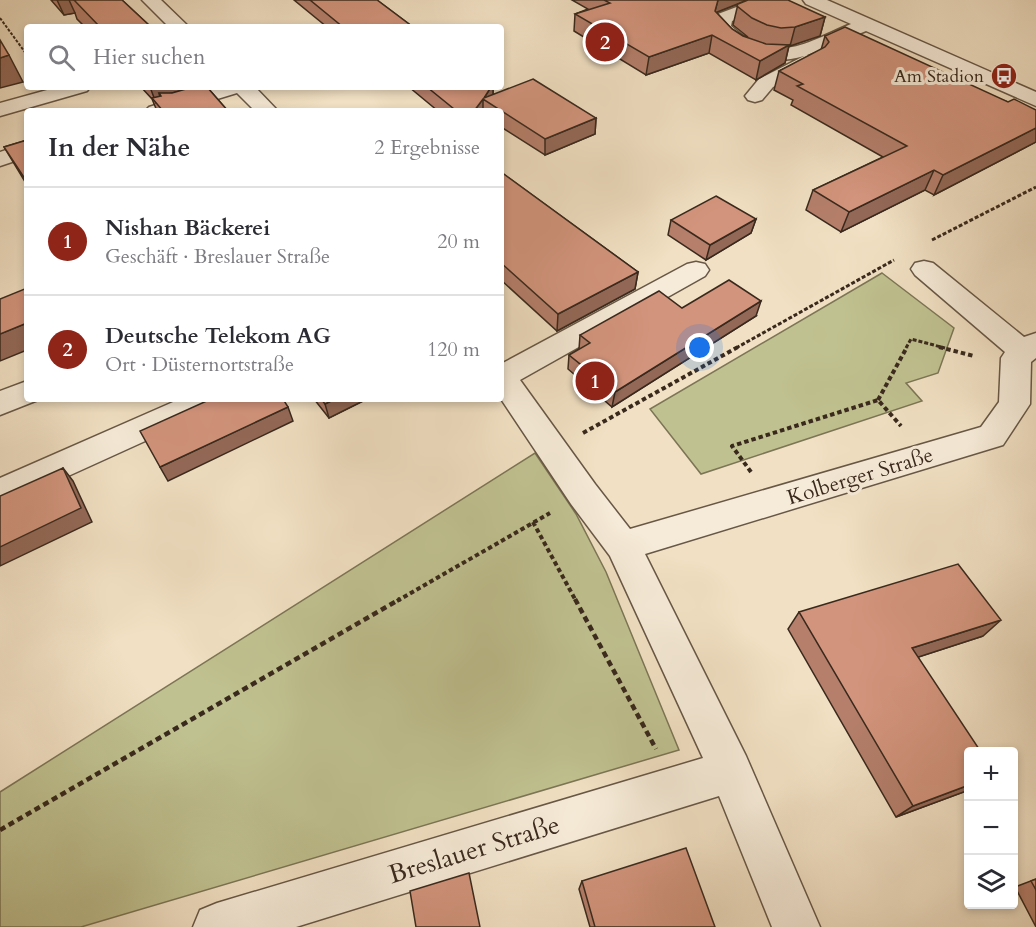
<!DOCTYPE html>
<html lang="de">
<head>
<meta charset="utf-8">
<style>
	body { margin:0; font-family:Cardo,serif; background:#f7f7f7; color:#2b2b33 }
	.controls { position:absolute; right:18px; bottom:18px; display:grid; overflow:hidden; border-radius:6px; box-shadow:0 3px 9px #0003 }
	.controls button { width:54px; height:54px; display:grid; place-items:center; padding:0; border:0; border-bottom:2px solid #e1e1e2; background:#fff; color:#2b2b33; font:30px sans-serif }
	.you { position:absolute; left:700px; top:348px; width:21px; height:21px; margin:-15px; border:4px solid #fff; border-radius:50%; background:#1a73e8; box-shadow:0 0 0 9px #1a73e833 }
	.badge { display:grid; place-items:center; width:39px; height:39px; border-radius:50%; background:#8f2418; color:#fff; font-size:20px; font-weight:700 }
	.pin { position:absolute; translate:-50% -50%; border:3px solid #fff; box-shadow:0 2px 6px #0006 }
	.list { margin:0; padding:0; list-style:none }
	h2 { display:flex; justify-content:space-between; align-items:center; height:78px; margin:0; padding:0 24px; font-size:26px }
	h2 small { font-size:20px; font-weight:400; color:#7c7c81 }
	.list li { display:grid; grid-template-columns:39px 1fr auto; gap:18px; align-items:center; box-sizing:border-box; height:108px; padding:0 24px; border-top:2px solid #e1e1e2 }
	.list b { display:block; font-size:22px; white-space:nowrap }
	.list p { margin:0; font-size:20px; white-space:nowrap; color:#7c7c81 }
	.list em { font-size:20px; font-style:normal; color:#7c7c81 }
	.icon { flex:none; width:33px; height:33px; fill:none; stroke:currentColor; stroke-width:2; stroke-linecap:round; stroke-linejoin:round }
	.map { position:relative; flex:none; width:1036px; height:927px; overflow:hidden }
	.search { position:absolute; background:#fff; box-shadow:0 3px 9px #0003; left:24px; top:24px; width:480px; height:66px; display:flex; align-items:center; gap:15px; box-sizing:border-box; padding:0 21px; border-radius:6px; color:#7c7c81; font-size:22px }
	.panel { position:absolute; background:#fff; box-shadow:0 3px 9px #0003; left:24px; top:108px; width:480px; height:294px; border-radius:6px }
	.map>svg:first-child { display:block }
	.green { fill:#c0c190; stroke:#7c7556; stroke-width:1.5 }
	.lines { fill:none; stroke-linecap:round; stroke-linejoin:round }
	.minor-casing { stroke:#675746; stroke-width:3 }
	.path-far3 { stroke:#39291d; stroke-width:2; stroke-dasharray:3 1.5; stroke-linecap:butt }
	.path-far2 { stroke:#39291d; stroke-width:3; stroke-dasharray:4 2; stroke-linecap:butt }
	.path-far1 { stroke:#39291d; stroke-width:4; stroke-dasharray:4.5 3; stroke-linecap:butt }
	.path { stroke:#39291d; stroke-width:4.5; stroke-dasharray:6 4; stroke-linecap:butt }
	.minor { fill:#f6ebd8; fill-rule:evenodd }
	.wall { fill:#b57f6b; stroke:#39291d; stroke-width:1.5; fill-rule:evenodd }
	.shaded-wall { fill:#936857; stroke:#39291d; stroke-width:1.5 }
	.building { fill:#d2947c; stroke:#39291d; stroke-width:1.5 }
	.labels { text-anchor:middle; stroke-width:6; stroke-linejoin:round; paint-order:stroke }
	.far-poi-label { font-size:18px; fill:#39291d; stroke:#f6ebd8; text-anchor:end }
	.street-label { font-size:21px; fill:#39291d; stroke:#f6ebd8 }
	.near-street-label { font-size:26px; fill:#39291d; stroke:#f6ebd8 }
</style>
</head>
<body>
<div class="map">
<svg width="1036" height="927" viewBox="0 0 1036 927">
	<rect width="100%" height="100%" fill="#f1e0c3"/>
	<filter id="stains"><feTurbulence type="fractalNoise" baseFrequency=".00333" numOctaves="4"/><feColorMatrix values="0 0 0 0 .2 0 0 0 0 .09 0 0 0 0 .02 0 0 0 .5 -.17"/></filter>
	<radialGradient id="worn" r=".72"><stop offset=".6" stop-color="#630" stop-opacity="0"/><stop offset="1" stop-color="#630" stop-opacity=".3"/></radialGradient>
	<path class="green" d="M882,273L954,328L938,373L906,383L922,401L701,474L650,409Z
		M535,453L576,514L606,572L679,750L81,927H0V792Z"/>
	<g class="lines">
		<g class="minor-casing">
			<path id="minor" d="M142,0H161L189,27H169Z
				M755,0H780L777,4L732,21L731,26C776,66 803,44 851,24L806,4L803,0H827L1036,92V106L866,31L807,55L818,56L821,60L818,64L773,87L762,100L755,102L748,100L745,96L759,79L804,56C770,66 734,57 713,27L718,14Z
				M58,87H90L87,91L0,116V103Z
				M213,87H255L278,111H255L237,93L178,111H145L149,107Z
				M27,143V157L0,166V152Z
				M924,261L933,263L1024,337L1036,333V358L1031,362L1030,404L1003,445L645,554L746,756L820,927H772L719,796L296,927H193L200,910L217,903L703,758L610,556L571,504L501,399V364L687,264L696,262L705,264L709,270L705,276L520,380L595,484L630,529L981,427L999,402L1001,358L1005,352L915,275L911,269L915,263Z
				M27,381V399L38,400L0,415V391Z
				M180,399H224L220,407L0,507V478Z"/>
		</g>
		<path class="path-far3" d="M0,18L27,55"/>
		<path class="path-far2" d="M932,240L1036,187
			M736,348L894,260
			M906,348L911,339L945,348"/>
		<path class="path-far1" d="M939,347L974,356
			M878,400L907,347
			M583,433L738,347
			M751,472L732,446L878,400L901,426
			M533,522L576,601
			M397,601L550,513"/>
		<path class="path" d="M575,599L656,749
			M0,830L400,599"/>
		<use href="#minor" class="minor"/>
	</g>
	<path class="wall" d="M51,0H122L151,27H85L77,19L75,13L64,15Z
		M294,0H377L413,27H327Z
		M572,0H746V1L825,17L820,36L789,46L785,63L756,80L709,53L646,75L574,31L575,14L588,9ZM738,4L733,25L748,37L743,36L732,29L717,13V12Z
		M825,36L1008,102L1036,110V142L934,195L925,190L841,232L806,210L813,190L883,157L791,105L793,100L774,90L779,71L821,50Z
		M141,87H207L228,111H157L152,99Z
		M409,87H493V94L596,118L595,134L545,155L501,127V111H438Z
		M27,140V185L4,147Z
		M501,172L638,272L635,289L557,331L501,280Z
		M756,219L751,233L706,260L668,235L671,220Z
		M682,308L756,316L612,407L568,369L569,355L579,349L580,335Z
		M314,399H367L329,418Z
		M799,612L983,636L918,657L969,752V790L896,817L788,629Z
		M1036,879V927L1015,887Z
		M582,881L715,927H590L579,889Z"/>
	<path class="shaded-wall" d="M57,0H69L75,13L64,15Z
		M718,0H746L745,1L717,12L711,28L715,11Z
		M825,17L820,36L790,46L795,27Z
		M712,35L709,53L646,75L649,57Z
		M789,45L785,63L756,80L760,61Z
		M9,55L23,82L0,88V58Z
		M150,87H195L161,96L159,93L161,101L156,103Z
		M491,87H493V102L484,98Z
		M483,99V111H474Z
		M596,118L595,134L545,155V139Z
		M1036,128V142L934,195L943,175Z
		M934,170L925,190L841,232L849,212Z
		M756,219L751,233L706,260L710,245Z
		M638,272L635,289L557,331L558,314Z
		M761,301L756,316L612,407L615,392Z
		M27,323V350L0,361V334Z
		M335,399H367L329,418L325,404Z
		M288,407L293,421L168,481L160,467Z
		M63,468L73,481L92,522L0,566V547Z
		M1001,620L983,636L897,664L912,648Z
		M969,785V790L896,817L913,806Z"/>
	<path class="building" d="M74,0H122L151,27H100Z
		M310,0H377L413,27H343Z
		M604,0H718L715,11L732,29L743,36L766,44L789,45L760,61L712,35L649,57L575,14L610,3Z
		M748,0H788L825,17L795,27L781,28L767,25L752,18L737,6L738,4Z
		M845,27L1008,102L1014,99L1036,110V128L943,175L934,170L849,212L813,190L907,146L797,86L803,84L779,71L825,47L829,42L825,36Z
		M0,40L9,55L0,58Z
		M533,79L596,118L545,139L483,99L474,111H448L454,109L427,87H491L484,98Z
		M193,87H207L228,111H163L152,98L161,96L159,93H172Z
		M27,140V182L4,147Z
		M501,172L638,272L558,314L501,263Z
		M716,196L756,219L710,245L671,220Z
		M729,280L761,301L615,392L569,355L590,343L580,335L659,291L682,308Z
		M27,288V323L0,334V299Z
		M211,399H283L288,407L160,467L140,431Z
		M321,399H335L325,404Z
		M63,468L81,508L0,547V496Z
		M958,564L1001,620L912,648L981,752H969V785L913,806L799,612Z
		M686,848L715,927H595L582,881Z
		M469,873L480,927H416L410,891Z
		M1036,879V890L1031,881Z"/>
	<defs>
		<g id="bus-disc" transform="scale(1.35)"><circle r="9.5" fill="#8f2418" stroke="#f6ebd8"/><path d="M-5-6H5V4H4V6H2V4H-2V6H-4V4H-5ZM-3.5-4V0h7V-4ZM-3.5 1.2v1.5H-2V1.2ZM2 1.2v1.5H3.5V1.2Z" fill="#fff"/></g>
	</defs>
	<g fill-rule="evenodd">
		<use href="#bus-disc" x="1004" y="76"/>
	</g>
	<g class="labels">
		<g class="far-poi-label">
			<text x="984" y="82">Am Stadion</text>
		</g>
		<g class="street-label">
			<text transform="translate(860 476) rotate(-17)" y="7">Kolberger Straße</text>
		</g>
		<g class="near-street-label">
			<text transform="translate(474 849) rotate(-17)" y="9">Breslauer Straße</text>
		</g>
	</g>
	<rect width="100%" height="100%" filter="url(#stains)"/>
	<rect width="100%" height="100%" fill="url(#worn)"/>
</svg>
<div class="controls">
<button>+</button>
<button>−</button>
<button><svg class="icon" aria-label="layers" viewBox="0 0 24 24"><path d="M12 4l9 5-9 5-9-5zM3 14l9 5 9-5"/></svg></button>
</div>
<div class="you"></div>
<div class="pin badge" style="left:595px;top:381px">1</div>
<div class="pin badge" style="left:605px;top:42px">2</div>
<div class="search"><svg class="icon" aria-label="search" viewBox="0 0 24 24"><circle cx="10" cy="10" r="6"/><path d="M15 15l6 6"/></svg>Hier suchen</div>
<section class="panel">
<h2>In der Nähe<small>2 Ergebnisse</small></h2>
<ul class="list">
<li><span class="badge">1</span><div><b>Nishan Bäckerei</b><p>Geschäft · Breslauer Straße</p></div><em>20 m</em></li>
<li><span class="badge">2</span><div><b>Deutsche Telekom AG</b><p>Ort · Düsternortstraße</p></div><em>120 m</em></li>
</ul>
</section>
</div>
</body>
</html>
